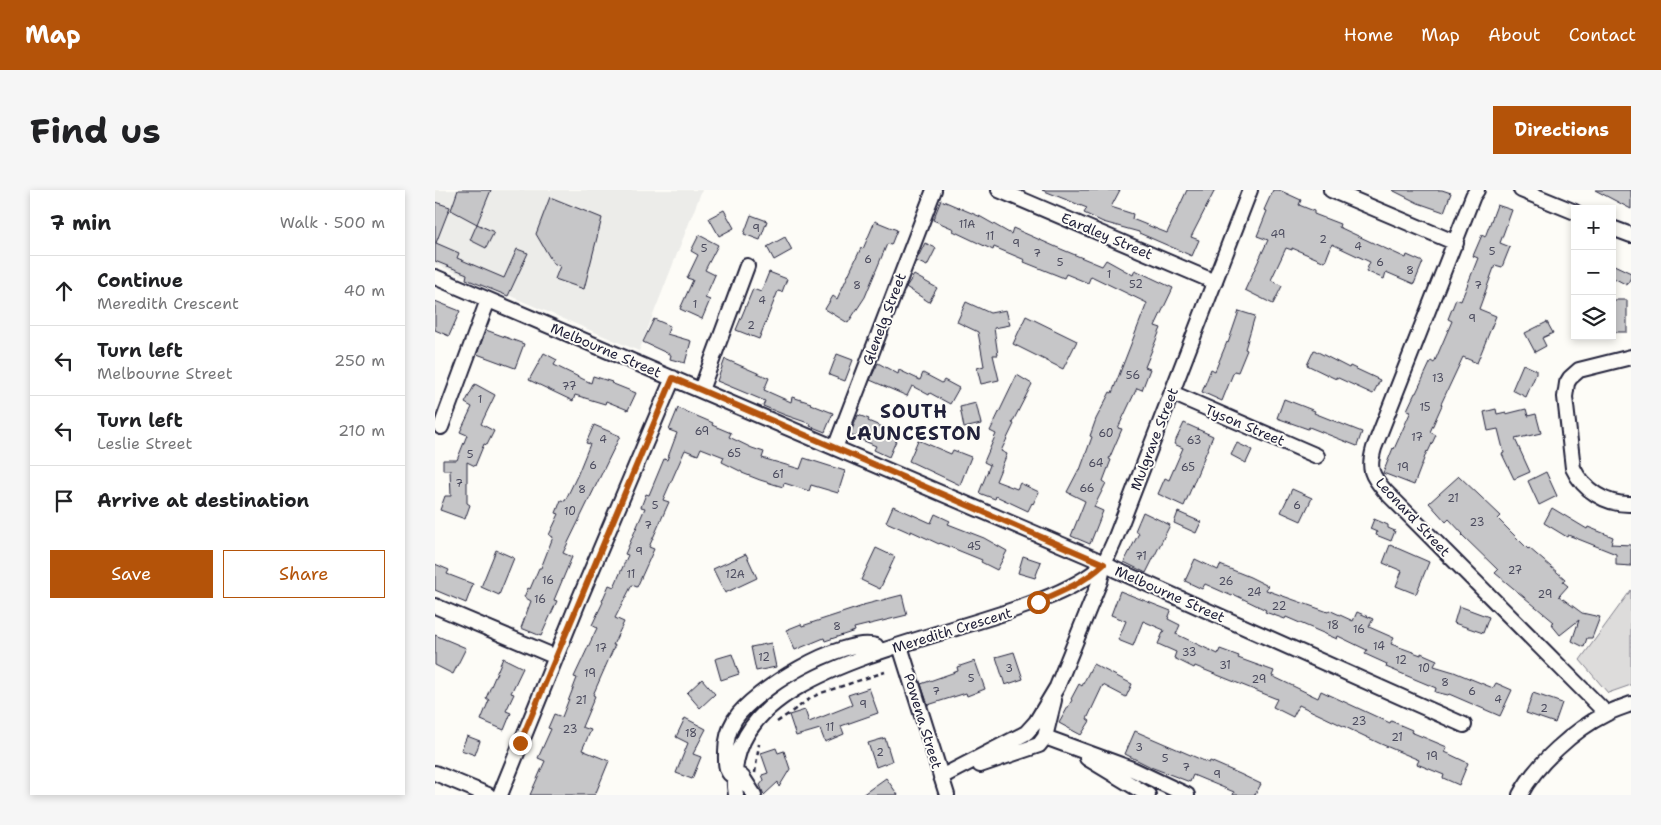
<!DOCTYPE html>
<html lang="en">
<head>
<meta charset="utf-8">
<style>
	body { margin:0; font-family:"Shantell Sans",sans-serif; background:#f6f6f6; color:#202124 }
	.controls { position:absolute; right:15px; top:15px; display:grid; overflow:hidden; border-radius:0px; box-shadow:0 2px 8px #0003 }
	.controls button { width:45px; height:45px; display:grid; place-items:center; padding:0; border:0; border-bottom:1px solid #e0e0e0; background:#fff; color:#202124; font:25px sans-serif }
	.stop { position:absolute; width:15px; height:15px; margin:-11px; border:4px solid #b45309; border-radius:50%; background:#fff }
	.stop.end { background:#b45309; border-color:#fff; box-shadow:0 1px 5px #0008 }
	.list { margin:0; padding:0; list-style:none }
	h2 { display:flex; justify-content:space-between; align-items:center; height:65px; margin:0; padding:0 20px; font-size:21px }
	h2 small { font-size:16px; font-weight:400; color:#757577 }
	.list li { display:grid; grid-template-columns:32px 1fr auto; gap:15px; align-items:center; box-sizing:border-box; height:70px; padding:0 20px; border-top:1px solid #e0e0e0 }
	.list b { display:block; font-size:19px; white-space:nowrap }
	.list p { margin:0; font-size:16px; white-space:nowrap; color:#757577 }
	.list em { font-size:16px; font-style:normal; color:#757577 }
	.actions { display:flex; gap:10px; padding:15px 20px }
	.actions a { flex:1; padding:11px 0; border:1px solid #b45309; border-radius:0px; text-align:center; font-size:18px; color:#b45309 }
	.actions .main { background:#b45309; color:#fff }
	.icon { flex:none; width:28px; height:28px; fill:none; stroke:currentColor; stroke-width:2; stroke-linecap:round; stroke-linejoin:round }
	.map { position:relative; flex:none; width:1196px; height:605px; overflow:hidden; border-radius:0px }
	header { display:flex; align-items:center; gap:30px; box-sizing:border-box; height:70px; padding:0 25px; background:#b45309; color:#fff }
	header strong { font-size:24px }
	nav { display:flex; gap:28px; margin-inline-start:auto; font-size:18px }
	.intro { display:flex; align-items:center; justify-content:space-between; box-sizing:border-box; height:120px; padding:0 30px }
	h1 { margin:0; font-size:35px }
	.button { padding:12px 22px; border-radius:0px; background:#b45309; color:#fff; font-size:18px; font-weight:700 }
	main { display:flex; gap:30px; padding:0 30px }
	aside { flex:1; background:#fff; border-radius:0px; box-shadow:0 2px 8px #0003 }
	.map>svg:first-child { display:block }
	.built { fill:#ecece9 }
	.green { fill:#dddcdb; stroke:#807f8b }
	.building { fill:#c6c6c8; stroke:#22223b }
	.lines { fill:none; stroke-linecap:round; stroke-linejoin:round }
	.minor-casing { stroke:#22223b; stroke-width:18 }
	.path { stroke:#22223b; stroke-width:2.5; stroke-dasharray:5 4; stroke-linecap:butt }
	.minor { stroke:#fdfcf7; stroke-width:14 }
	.route { stroke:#b45309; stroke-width:6 }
	.labels { text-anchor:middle; stroke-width:4; stroke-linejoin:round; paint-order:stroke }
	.number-label { font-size:11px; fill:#4b4b5e }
	.street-label { font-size:14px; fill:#22223b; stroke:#fdfcf7 }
	.district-label { font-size:19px; font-weight:bold; letter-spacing:1px; fill:#22223b; stroke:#fdfcf7 }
</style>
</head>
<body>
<header>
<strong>Map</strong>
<nav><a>Home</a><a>Map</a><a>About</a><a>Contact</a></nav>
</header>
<div class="intro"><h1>Find us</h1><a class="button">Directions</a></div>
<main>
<aside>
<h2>7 min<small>Walk · 500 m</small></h2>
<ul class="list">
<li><svg class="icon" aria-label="ahead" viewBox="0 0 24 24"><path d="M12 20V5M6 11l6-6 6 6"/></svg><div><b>Continue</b><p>Meredith Crescent</p></div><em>40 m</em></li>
<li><svg class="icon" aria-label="left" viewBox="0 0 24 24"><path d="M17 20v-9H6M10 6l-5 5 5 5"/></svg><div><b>Turn left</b><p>Melbourne Street</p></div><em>250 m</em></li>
<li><svg class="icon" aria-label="left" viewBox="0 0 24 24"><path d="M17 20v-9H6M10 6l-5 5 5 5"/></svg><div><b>Turn left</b><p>Leslie Street</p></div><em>210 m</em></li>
<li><svg class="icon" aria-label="arrive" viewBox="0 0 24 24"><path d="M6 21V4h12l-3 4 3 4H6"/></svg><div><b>Arrive at destination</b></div></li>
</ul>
<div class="actions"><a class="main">Save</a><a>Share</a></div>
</aside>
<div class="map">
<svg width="1196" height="605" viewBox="0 0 1196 605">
	<rect width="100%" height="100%" fill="#fdfcf7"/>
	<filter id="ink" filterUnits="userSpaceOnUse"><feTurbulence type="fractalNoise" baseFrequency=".02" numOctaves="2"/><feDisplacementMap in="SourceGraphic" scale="10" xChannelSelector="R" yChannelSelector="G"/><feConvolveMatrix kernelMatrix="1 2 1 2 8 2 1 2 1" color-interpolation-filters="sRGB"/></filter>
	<g filter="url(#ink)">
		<path class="built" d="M0,0H267L204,161L0,74Z"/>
		<path class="green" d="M1196,400V495L1173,503L1145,470Z"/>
		<path class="building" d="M23,0H56L42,34L16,20Z
			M607,0H685L676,17L698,24L697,29L732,43L752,0H780L756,47L764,50L757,66L704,43V42L668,32L649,23L652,18Z
			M838,0H844L866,10L864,15L879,21V24L905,34L904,37L936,52L971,68L972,65L988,72L979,94L951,82L949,89L931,81L935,72L897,54L890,72L857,58V60L851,58L836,90L847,96L838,114L810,100L833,50L822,46L832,21L829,20Z
			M957,0H1007L1016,3L1009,22L983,13Z
			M1160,0H1196V19Z
			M115,7L167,28L149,99L120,89L125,76L118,73L101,44Z
			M506,10L546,27L576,44L578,38L621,57L667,76L671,70L698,85L700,80L738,98L720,136L726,138L710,177L715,179L707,200L702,198L683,238L687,239L674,269L676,270L668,291L671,293L659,317L668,321L655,354L636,346L650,311L632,302L644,279L645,280L657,247L655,246L661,229L675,202L677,203L712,113L656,86L653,93L631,84L629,88L589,72L590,70L559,57L558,60L518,41L519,39L498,30Z
			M0,12L15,17L1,53L24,63L22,68L69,88L82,59L93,63L73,106L31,89L32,84L0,71Z
			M1062,15L1077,20L1065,53L1075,57L1067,77L1060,75L1044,119L1061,126L1042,173L1028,167L1006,214L1007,215L995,242L1001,245L993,262L992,261L979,295L948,283L958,258L959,259L976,221L972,220L980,203H981L996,171L999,173L1017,131L1013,129L1021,109L1026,111L1043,68L1038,66L1047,45L1050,47Z
			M289,20L299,38L284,46L274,28Z
			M316,25L332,31L325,50L309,44Z
			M440,31L462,40L456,55L452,54L430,107L413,133L390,119L398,106L402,109L426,58L428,59Z
			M42,34L59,42L51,58L35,50Z
			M264,45L283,55L270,80L280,85L270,108L275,110L267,129L245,119L258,90L252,88L263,65L256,61Z
			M350,47L357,60L339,70L332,57Z
			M490,53L501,58L492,76L481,71Z
			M1177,74L1196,83V87L1192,95L1177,87Z
			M334,82L352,89L347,102L343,101L324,149L301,140L318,99L326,102Z
			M479,85L502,98L494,112L471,97Z
			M1177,110H1192V142H1177Z
			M0,111L25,121L14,146L0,140Z
			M531,112L555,123L571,120L575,135L559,138L563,165H558L564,190L546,194L542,178L549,176L543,142L522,132Z
			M804,121L820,126L810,159L812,160L803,182L799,181L787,211L767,202L776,179L780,181L792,152L793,153Z
			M591,126L642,151L628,179L578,154Z
			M219,129L235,136L232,144L256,151L250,173L235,169L236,165L208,152Z
			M1112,132L1118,143L1107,148L1111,156L1100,162L1090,143Z
			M51,140L89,154L80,178L42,164Z
			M879,160L914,178L915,176L945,190L938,204L901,187V189L872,175Z
			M109,163L122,170L119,175L156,193L158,186L177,192L176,193L201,203L193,220L171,211L170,214L140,205L138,211L94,190Z
			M402,164L418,170L410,191L394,185Z
			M290,169L334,188L329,200L356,212L357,207L376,213L375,214L398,223L390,242L375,236L376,234L350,225L328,216L330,211L282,191Z
			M443,173L463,184L464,180L485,190L488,183L507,193L509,190L524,198L515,214L495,203L494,205L477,196L472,206L435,190Z
			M1088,174L1101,180V184L1091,207L1077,200Z
			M582,185L597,194L577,233L579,234L566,261L572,264L561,291L582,299L585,293L604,302L598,314L597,313L593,321L561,306L560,309L544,303L555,275L549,272L561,244L555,241Z
			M40,194L60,205L46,234L59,241L52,255L49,254L40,276L32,272V313L35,315L30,329L5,320L10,306H16L15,280H8V270H22L32,245L25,242L37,217L30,213Z
			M849,209L880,221L879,223L927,242L922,256L874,237L873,239L842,228Z
			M541,213L546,234L529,238L525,217Z
			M243,218L278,233L277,235L296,243L294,247L317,258L329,262L327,268L365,279L369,268L410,281L403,303L376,295L374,301L349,293L348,297L325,290L307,283V282L287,272L289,267L266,258L263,265L250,260L228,310L234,312L214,357L219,359L202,397L197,395L180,428L189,432L178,455H180L158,505L160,506L147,537L156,540L147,560L174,571L160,605H95L110,571L103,568L116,539L113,538L119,524L127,527L142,488L139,487L162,438L157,435L168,412L167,411L174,395L179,397L193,365L190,364L210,318L206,317L211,304L214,305L229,269L232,270L242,243L234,240Z
			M1061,219L1062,224L1071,222V224L1091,219L1093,226L1101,224L1106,243L1080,249L1095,282L1079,289L1067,264L1069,263L1063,239L1053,241L1049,222Z
			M423,225L434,229L433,231L464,244L454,267L439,260L441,256L415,245Z
			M749,233L778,246L749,316L723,304L730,288L734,290L748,258L739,254Z
			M159,235L185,246L128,363L137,367L119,410L122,411L106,446L86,438L96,411L89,407L93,398L95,399L104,378H106L118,347L114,345L124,324L121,323L126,310L130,311L142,286L155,254L151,253Z
			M483,250L516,264L518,260L536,267L525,295L474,271Z
			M802,253L817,260L811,273L796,265Z
			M1111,282L1122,306L1104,315L1093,291Z
			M1024,286L1066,326L1063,329L1093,359L1094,358L1130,389L1128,392L1133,396L1124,406L1147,423L1165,427L1157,448H1152L1149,457L1137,451L1144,430L1125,445L1116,434L1119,432L1060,383L1063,380L1027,345L1028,344L1014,329L1011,332L994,313Z
			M857,299L877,308L866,331L846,322Z
			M458,316L496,333L500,324L515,331L513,334L549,348L572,361L562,380L546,372L547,370L505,353L504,354L476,341V343L451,332Z
			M1117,318L1152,339L1153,337L1178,347L1176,354L1196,355V376L1181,375V364L1133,345L1132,347L1109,333Z
			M708,322L735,335L711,383L689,372L704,343L700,341Z
			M743,322L766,332L761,343L739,333Z
			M939,329L953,335V338L960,341L956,351L941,345L942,342L935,339Z
			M955,355L994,372L981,404L961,396L967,381L948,373Z
			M441,358L460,367L445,399L426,390Z
			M61,360L79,368L64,405L46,397Z
			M311,364L322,388L290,403L278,379Z
			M588,366L606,372L600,388L583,383Z
			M760,369L783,380L785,375L815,387L833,396L831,400L893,422L894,420L918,431L922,422L938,429L934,437L959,448L956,454L986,465V463L1002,470L999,476L1019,482L1058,498L1061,493L1077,500L1065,526L1014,504L1013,505L1000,502L1001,498L951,477L952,474L930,464L932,460L903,446L902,449L851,427L850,429L830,422L831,420L798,404L797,406L770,394L767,399L750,391Z
			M0,374L14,380L12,384L38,394L31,413L0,400Z
			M685,401L736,421L733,429L745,435L741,444L783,464L785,459L804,466L803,468L839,481L837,486L883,508L886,501L955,533L956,531L977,540L976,542L1012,557L1010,562L1033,573L1024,595L1008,588L1009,585L982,574L984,570L946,554L864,515L858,527L838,517L842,509L760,476L759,478L739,468L741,462L723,454L729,440L708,431L698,456L683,450L691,431L676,425Z
			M467,405L472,425L419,438L420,441L390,451L389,448L360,460L351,440L366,434L367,436L428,416V415Z
			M1024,416L1054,427L1048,443L1019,433Z
			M0,445L31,458L18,484L0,475Z
			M336,453L341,477L321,481L316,457Z
			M579,462L588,489L570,495L561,467Z
			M297,464L304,484L286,490L280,469Z
			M68,468L88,478L76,503L79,504L71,521L76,523L69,540L46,530L54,510L51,508Z
			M540,471L550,499L532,506L531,503L493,515L486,494L523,481L522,477Z
			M658,474L697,494L691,507L668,495L652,529L655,531L646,545L624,533L637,510L636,509L644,494L647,496Z
			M267,489L280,504L265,518L252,503Z
			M434,498L443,523L406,536L409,544L390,552L385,539L361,546L354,525L370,520L374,532L417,515L413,505Z
			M1098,503L1127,513L1120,533L1091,523Z
			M250,528L271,539L258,564L266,567L257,589L241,583L253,553L241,547Z
			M700,541L774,573L775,571L805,584L826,594L820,605H798L799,602L758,585L755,592L718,578L690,564Z
			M32,546L45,551L40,565L26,560Z
			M450,548L457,571L441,577L433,553Z
			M341,558L343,563L349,561L355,579L344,597L343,592L329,605L325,595L329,590L327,585L333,583L326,563Z
			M451,588L463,605H427Z"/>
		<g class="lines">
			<g class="minor-casing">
				<path id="minor" d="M564,0L780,92
					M896,0L1021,53
					M1042,0L1038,6L939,258C933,279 936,285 950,301L1171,523
					M1086,0L1140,22
					M1177,38L1196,45
					M0,87L660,369L681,380L1029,535
					M1196,167L1144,180L1135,188L1132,193L1130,207L1138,278C1148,300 1171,315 1196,314
					M266,200L312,76
					M737,203L882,266
					M6,237L53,110
					M400,258L499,0
					M0,416L121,467
					M465,456L512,605
					M610,547L697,579L752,605
					M652,568L713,605
					M545,575L604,555L610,547L619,510
					M0,583L53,605
					M506,587L591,543L601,532L622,497L665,391L669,374L679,352L815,0
					M65,605L144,410L238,188
					M301,605C277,452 588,452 669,374
					M319,605L308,588L306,586L295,584C290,578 291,570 291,562C291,551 294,539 300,529C318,501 407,446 441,456L444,462
					M1085,605C1101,574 1140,539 1171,524C1178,520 1188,517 1196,514"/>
			</g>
			<path class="path" d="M342,532L376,508L386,503L450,482
				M320,583L324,554"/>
			<use href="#minor" class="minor"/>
		</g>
	</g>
	<g class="lines" filter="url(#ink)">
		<path class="route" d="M85,553L238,188L669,374C650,392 626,402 603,412"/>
	</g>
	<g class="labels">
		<g class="number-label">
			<text x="532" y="38">11A</text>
			<text x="321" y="42">9</text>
			<text x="843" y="48">49</text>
			<text x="555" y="50">11</text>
			<text x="888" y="53">2</text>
			<text x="581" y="57">9</text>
			<text x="923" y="60">4</text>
			<text x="269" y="62">5</text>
			<text x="1057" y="65">5</text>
			<text x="602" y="67">7</text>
			<text x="433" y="73">6</text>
			<text x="625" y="76">5</text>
			<text x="945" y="76">6</text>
			<text x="975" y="84">8</text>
			<text x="674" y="88">1</text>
			<text x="701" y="98">52</text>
			<text x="422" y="99">8</text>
			<text x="1043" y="99">7</text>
			<text x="327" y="114">4</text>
			<text x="260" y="118">1</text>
			<text x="1037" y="132">9</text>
			<text x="316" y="139">2</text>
			<text x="698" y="189">56</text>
			<text x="1003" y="192">13</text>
			<text x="134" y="200">77</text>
			<text x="45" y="213">1</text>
			<text x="990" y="221">15</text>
			<text x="267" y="245">69</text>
			<text x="671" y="247">60</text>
			<text x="982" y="251">17</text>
			<text x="168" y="253">4</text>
			<text x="759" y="254">63</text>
			<text x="299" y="267">65</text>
			<text x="35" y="268">5</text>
			<text x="661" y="277">64</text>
			<text x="158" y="279">6</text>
			<text x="753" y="281">65</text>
			<text x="968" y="281">19</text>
			<text x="343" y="288">61</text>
			<text x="24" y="297">7</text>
			<text x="652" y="302">66</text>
			<text x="147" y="303">8</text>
			<text x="1018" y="312">21</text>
			<text x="220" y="319">5</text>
			<text x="862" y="319">6</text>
			<text x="135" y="325">10</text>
			<text x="1042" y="336">23</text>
			<text x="213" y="339">7</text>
			<text x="539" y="360">45</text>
			<text x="204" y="365">9</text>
			<text x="706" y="370">71</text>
			<text x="1080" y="384">27</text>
			<text x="196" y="388">11</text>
			<text x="300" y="388">12A</text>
			<text x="113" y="394">16</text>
			<text x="791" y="395">26</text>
			<text x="819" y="406">24</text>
			<text x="1110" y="408">29</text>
			<text x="105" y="413">16</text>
			<text x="844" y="420">22</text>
			<text x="898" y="439">18</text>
			<text x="402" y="440">8</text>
			<text x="924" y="443">16</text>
			<text x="944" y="460">14</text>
			<text x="166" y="462">17</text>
			<text x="754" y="466">33</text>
			<text x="329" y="471">12</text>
			<text x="966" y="474">12</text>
			<text x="790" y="479">31</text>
			<text x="574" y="482">3</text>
			<text x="989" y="482">10</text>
			<text x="155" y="487">19</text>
			<text x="536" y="492">5</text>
			<text x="824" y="493">29</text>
			<text x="1010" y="496">8</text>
			<text x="501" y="505">7</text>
			<text x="1037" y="505">6</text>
			<text x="1063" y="513">4</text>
			<text x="146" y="514">21</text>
			<text x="428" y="518">9</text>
			<text x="1109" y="522">2</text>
			<text x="924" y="535">23</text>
			<text x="395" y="541">11</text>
			<text x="135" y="543">23</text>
			<text x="256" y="547">18</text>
			<text x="962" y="551">21</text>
			<text x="704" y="561">3</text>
			<text x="445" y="566">2</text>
			<text x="997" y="570">19</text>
			<text x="730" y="572">5</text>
			<text x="751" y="581">7</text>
			<text x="782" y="588">9</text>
		</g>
		<g class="street-label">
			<text transform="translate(672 46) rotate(23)" y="5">Eardley Street</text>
			<text transform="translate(449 129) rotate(-69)" y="5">Glenelg Street</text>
			<text transform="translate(171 160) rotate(23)" y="5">Melbourne Street</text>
			<text transform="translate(810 235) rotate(23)" y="5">Tyson Street</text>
			<text transform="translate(719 249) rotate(-69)" y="5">Mulgrave Street</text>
			<text transform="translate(978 327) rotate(47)" y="5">Leonard Street</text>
			<text transform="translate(735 404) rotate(24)" y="5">Melbourne Street</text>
			<text transform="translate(517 440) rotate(-17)" y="5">Meredith Crescent</text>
			<text transform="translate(488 531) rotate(73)" y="5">Powena Street</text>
		</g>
		<g class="district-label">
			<text x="479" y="228">SOUTH<tspan x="479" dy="22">LAUNCESTON</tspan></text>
		</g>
	</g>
</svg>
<div class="controls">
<button>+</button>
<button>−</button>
<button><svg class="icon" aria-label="layers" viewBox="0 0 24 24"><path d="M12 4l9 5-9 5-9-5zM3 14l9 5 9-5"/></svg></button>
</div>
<div class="stop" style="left:603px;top:412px"></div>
<div class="stop end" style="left:85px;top:553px"></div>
</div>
</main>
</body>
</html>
